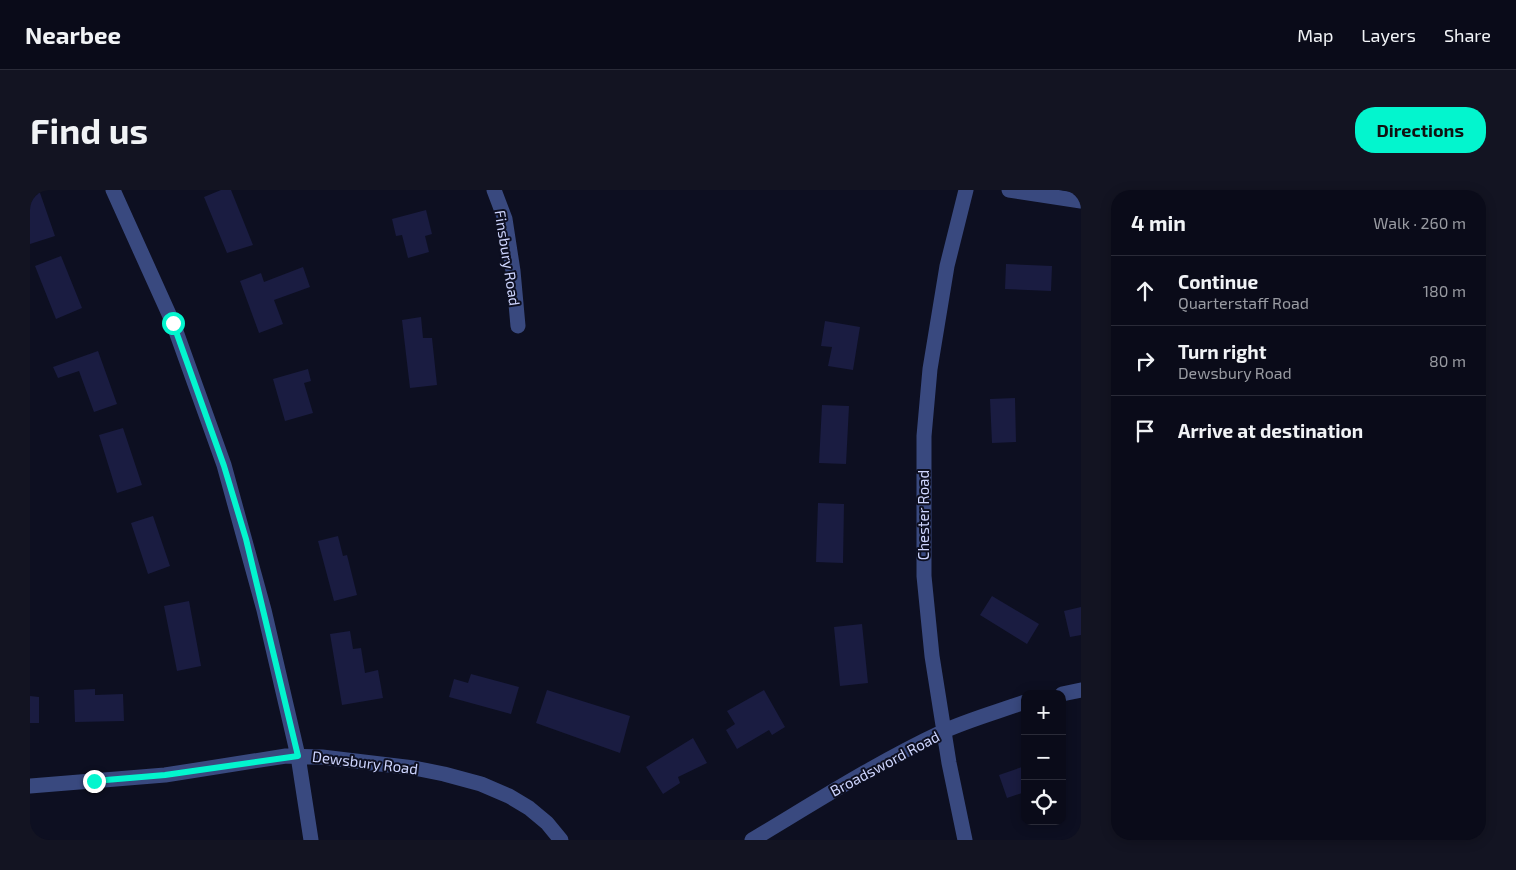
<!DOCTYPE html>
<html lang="en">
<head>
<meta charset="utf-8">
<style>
	body { margin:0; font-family:"Exo 2",sans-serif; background:#131422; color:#f1f3f6 }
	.controls { position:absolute; right:15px; bottom:15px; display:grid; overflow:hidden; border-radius:10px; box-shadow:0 2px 12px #0003 }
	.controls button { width:45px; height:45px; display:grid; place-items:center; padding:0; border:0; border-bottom:1px solid #2a2b38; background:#0a0b19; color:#f1f3f6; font:25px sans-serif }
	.stop { position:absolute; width:15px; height:15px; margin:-11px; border:4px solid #03f5ce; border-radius:50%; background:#fff }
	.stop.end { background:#03f5ce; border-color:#fff; box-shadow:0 1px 5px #0008 }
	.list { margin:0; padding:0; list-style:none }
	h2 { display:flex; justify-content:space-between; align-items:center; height:65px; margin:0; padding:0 20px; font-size:21px }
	h2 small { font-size:16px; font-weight:400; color:#999ba2 }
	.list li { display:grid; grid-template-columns:32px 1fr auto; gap:15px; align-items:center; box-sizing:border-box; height:70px; padding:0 20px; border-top:1px solid #2a2b38 }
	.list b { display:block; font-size:19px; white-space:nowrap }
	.list p { margin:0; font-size:16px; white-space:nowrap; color:#999ba2 }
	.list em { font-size:16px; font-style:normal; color:#999ba2 }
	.icon { flex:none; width:28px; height:28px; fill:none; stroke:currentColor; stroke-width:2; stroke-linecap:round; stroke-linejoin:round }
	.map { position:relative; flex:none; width:1051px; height:650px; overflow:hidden; border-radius:20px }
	header { display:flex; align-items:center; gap:30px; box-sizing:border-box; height:70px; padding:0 25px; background:#0a0b19; border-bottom:1px solid #2a2b38 }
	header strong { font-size:24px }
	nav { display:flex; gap:28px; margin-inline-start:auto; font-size:18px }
	.intro { display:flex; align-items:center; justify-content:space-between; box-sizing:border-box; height:120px; padding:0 30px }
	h1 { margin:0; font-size:35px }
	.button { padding:12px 22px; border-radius:20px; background:#03f5ce; color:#111; font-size:18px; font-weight:700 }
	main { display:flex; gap:30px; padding:0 30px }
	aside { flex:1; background:#0a0b19; border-radius:20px; box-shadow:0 2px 12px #0003 }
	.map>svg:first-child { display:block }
	.building { fill:#1a1c41 }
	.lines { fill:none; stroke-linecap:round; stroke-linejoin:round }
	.minor { stroke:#39497f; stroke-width:15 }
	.route { stroke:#03f5ce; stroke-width:6 }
	.labels { text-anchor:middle; stroke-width:4; stroke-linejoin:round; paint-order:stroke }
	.street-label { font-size:15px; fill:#ced5fe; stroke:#0d0f21 }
</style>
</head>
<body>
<header>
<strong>Nearbee</strong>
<nav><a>Map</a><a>Layers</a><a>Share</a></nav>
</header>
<div class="intro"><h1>Find us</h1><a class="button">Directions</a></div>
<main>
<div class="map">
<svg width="1051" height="650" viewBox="0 0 1051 650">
	<rect width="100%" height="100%" fill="#0d0f21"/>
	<path class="building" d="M0,0H9L25,46L0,54Z
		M191,0H201L223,55L197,63L174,7Z
		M396,20L402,44L395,46L399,62L378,68L372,45L366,46L362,29Z
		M31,66L52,118L26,129L5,76Z
		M976,74L1022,76L1021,101L975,99Z
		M273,77L280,97L244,110L253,134L229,143L210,91L231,83L234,92Z
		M391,127L393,148H402L407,195L380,198L372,130Z
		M795,131L830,137L823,180L798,176L802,157L791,156Z
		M68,161L87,214L64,222L49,181L28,188L23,177Z
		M278,179L281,191L274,193L283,223L255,231L243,189Z
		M985,208L986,252L962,253L960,209Z
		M792,215L819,216L816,274L789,273Z
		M93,238L112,295L87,303L69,245Z
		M788,313L814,314L813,373L786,372Z
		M123,326L140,376L118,384L101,333Z
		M308,346L313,366L317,365L327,405L304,411L288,351Z
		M962,406L1009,434L997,454L950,425Z
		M159,411L171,476L147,481L134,416Z
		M1051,417V445L1040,447L1034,421Z
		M832,434L838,493L810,496L804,437Z
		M320,441L323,459L331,458L335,483L348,480L353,508L312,515L300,444Z
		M441,484L489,497L481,524L419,507L424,489L438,493Z
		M65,499V505L93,504L94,531L45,532L44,500Z
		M517,500L600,526L590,563L506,533Z
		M734,500L755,537L742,545L739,540L707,559L696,540L705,534L697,521Z
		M0,506L9,507V533H0Z
		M663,548L677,573L648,587L650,593L633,604L616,577Z
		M995,576V602L977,608L969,585Z"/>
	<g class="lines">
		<path class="minor" d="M83,0L143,133L194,275L234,420L268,566L281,650
			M464,0L475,29L483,81L488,136
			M979,0L1051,11
			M1032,504L1051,500
			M0,596L135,585L256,566L292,567L384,578L414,584L451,594L479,606L499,618L517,633L531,650
			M722,650C784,613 846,573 912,542C938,530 967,522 995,512
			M935,650L919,573L902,466L894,386V246L900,179L917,76L936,0"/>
	</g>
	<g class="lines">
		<path class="route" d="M64,591L135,585L268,566L216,349L194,276L143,133"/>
	</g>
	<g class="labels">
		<g class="street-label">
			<text transform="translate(477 68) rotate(81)" y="5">Finsbury Road</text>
			<text transform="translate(894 325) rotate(-90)" y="5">Chester Road</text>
			<text transform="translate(335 573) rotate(7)" y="5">Dewsbury Road</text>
			<text transform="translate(855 574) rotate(-28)" y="5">Broadsword Road</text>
		</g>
	</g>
</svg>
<div class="controls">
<button>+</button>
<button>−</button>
<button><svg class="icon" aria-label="locate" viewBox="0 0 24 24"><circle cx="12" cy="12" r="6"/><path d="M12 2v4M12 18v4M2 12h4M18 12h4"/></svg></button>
</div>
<div class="stop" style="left:143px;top:133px"></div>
<div class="stop end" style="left:64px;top:591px"></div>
</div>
<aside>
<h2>4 min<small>Walk · 260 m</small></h2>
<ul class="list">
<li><svg class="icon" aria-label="ahead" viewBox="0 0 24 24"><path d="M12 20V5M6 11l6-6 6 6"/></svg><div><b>Continue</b><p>Quarterstaff Road</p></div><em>180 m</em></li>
<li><svg class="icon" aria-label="right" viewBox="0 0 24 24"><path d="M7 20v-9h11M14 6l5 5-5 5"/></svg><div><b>Turn right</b><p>Dewsbury Road</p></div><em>80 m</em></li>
<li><svg class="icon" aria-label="arrive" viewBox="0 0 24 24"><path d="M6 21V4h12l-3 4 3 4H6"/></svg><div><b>Arrive at destination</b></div></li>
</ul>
</aside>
</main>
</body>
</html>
